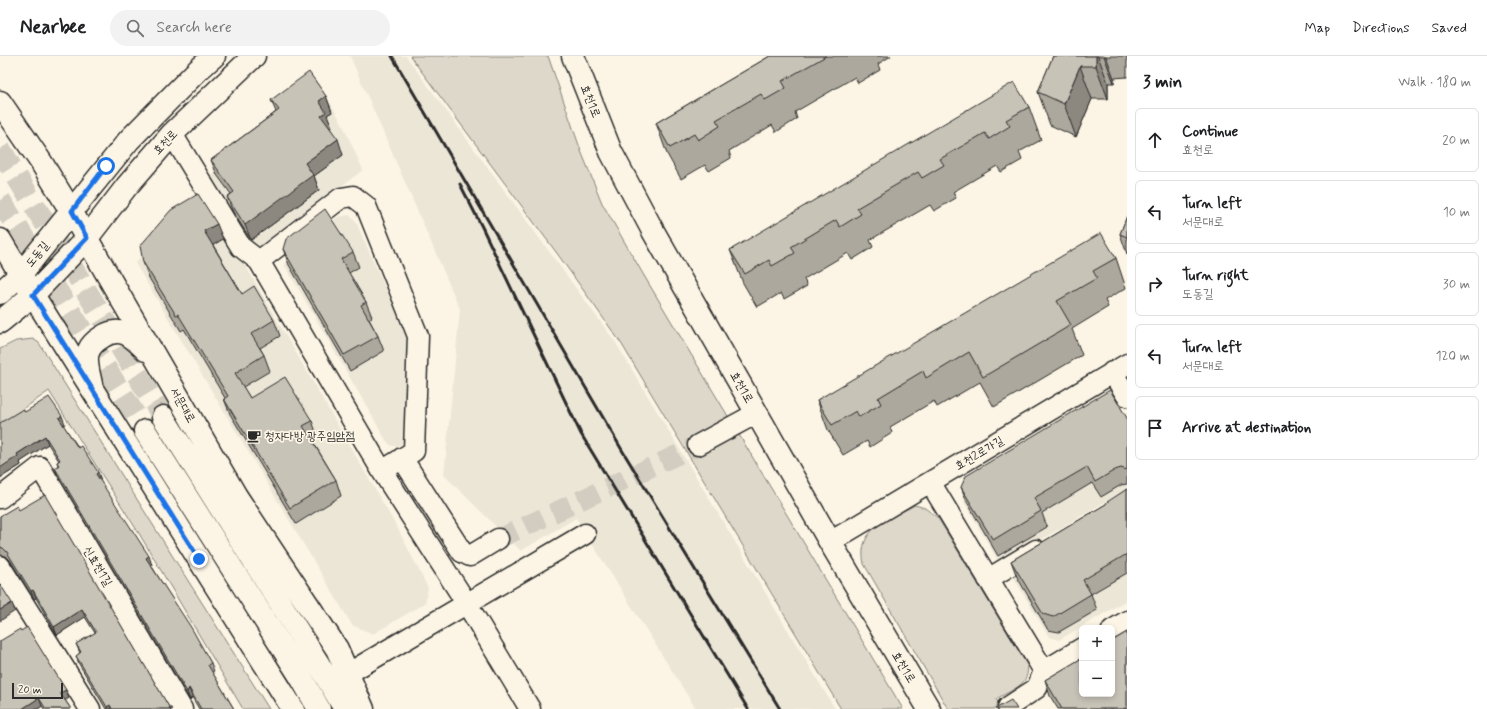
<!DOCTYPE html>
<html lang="en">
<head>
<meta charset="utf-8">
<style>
	body { margin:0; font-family:Mynerve,"Poor Story",sans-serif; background:#f2f2f2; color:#202124 }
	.controls { position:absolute; right:12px; bottom:12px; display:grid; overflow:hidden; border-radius:6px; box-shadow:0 2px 6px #0003 }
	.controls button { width:36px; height:36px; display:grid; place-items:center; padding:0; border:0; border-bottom:1px solid #e0e0e0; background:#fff; color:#202124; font:20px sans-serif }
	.scale { position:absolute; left:12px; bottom:10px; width:51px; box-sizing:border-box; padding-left:4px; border:2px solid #2b2b2b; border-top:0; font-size:11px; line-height:14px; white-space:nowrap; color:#2b2b2b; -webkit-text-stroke:3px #fcf5e5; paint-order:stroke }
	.stop { position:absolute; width:12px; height:12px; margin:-9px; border:3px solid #1a73e8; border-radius:50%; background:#fff }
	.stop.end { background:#1a73e8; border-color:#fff; box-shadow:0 1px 4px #0008 }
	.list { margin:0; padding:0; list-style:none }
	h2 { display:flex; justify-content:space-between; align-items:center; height:52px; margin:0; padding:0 16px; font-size:17px }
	h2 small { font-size:13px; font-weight:400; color:#757577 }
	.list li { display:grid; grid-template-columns:26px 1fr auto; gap:12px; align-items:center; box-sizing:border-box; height:64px; margin:0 8px 8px; padding:0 8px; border:1px solid #e0e0e0; border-radius:6px }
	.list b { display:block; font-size:15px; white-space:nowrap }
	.list p { margin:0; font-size:13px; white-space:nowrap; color:#757577 }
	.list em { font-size:13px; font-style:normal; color:#757577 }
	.icon { flex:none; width:22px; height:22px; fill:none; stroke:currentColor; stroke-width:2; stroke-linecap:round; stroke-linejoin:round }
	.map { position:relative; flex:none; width:1127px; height:653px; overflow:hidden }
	header { display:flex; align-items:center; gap:24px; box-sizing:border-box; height:56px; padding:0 20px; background:#fff; border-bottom:1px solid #e0e0e0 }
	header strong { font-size:19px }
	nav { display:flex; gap:22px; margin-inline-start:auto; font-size:14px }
	.search { width:280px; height:36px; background:#f2f2f2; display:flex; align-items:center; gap:10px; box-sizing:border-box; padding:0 14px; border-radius:22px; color:#757577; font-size:15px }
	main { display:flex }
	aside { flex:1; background:#fff }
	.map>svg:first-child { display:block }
	.built { fill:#ece6d7 }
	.green { fill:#ded8ca; stroke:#84827a }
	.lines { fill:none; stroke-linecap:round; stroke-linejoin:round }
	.street-tunnel { stroke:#d2cdc0; stroke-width:20; stroke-dasharray:20 10; stroke-linecap:butt }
	.primary-tunnel { stroke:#d2cdc0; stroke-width:22; stroke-dasharray:22 11; stroke-linecap:butt }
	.street-casing { stroke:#2b2b2b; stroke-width:23 }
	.secondary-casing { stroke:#2b2b2b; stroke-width:25 }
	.primary-casing { stroke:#2b2b2b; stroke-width:25 }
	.highway-casing { stroke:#2b2b2b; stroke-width:25 }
	.street { stroke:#fcf5e5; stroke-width:20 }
	.secondary { stroke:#fcf5e5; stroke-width:22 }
	.primary { stroke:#fcf5e5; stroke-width:22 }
	.highway { stroke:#fcf5e5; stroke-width:22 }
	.rail { stroke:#2b2b2b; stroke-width:3 }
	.wall { fill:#aca89d; stroke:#2b2b2b }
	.shaded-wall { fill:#8c8880; stroke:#2b2b2b }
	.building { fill:#c8c3b7; stroke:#2b2b2b }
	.route { stroke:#1a73e8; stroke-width:5 }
	.labels { text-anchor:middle; stroke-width:3.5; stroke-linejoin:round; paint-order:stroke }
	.street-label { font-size:12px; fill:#2b2b2b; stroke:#fcf5e5 }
	.poi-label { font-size:12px; fill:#2b2b2b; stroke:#fcf5e5; text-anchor:start }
</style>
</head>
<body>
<header>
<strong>Nearbee</strong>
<div class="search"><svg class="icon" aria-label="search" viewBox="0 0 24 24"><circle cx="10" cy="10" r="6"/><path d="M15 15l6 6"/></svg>Search here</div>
<nav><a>Map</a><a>Directions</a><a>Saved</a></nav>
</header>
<main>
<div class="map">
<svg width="1127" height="653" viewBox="0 0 1127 653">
	<rect width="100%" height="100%" fill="#fcf5e5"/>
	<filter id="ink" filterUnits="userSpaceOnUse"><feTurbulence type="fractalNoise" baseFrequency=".025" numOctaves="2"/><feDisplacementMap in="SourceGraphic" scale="8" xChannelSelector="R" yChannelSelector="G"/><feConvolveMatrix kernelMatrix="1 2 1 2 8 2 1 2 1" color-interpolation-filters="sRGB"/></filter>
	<g filter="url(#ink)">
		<path class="built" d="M350,0H406L616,287L835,653H696L576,462L521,495L444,419L460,253Z
			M317,25L342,67L363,114L258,192H250L208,123L274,57Z
			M196,138L248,214L398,473L428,532L425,547L373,578L352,569L135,207Z
			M349,159L355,164L407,280L405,385L397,391L390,389L386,384L285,210L288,196L338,161Z
			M1118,346L1127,361V433L1000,508L964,446L967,435Z
			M1127,451V544L1059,584L1049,581L1012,519Z"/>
		<path class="green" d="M410,0H548L581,95L602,147L643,218L903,653H841L621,287L559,200Z
			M33,283L39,287L180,512L269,653H243L140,479L49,335L0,369V293L16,285Z
			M915,449L925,452L938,462L1027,609C1031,629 1011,634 996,643L1002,653H948L864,508C856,472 889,463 915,449Z"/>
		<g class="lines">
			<path class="street-tunnel" d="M498,483L698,389"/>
			<path class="primary-tunnel" d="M0,93L163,361
				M0,144L145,375"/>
			<g class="street-casing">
				<path id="street" d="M172,78L241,191L259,205L382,415L467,548L530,653
					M259,205L341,142L353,140L366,150L418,280L414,395L382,415
					M1112,316L1127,340
					M698,389L757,357
					M402,402L462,496L470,500L498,483
					M930,426L1044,615L1082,592
					M0,442L40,411L182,653
					M830,486L1127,308
					M0,510L90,653
					M988,523L1036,494
					M1112,574L1127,565
					M347,618L585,478
					M1008,651L1037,632L1044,615"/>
			</g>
			<g class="secondary-casing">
				<path id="secondary" d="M573,0L611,96L653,175L830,486L929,653
					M0,237L20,219L129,84L197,15L214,0
					M0,266L33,239L87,182L127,130L172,78L254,0"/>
			</g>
			<g class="primary-casing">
				<path id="primary" d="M71,155L115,232L236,440L337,593L363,653
					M33,239L293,653
					M91,328C89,318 84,303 89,294C91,289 97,284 102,281C121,269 132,280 146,294
					M163,361L318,607L345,653
					M145,375L299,618L319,653"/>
			</g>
			<g class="highway-casing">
				<path id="highway" d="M0,46L41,106L71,155
					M0,184L33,239"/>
			</g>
			<use href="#street" class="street"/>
			<use href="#secondary" class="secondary"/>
			<use href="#primary" class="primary"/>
			<use href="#highway" class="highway"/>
			<path class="rail" d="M392,0L622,394L780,653
				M460,128L482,171L581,378L748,653"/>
		</g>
		<path class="wall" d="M770,0H891L878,8L880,14L858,27L855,21L795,56L797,63L776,76L772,69L729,95L731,102L709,115L705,109L681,123L667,98L656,67Z
			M1053,0H1127V21L1114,22V27H1108V43H1092L1076,81L1050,69L1038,36Z
			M326,40L332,56L327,59L332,71L330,72L343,99L314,120L319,134L251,184L233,156L227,141L231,138L217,119L211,104L276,56L271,44Z
			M1029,51L1041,84L1019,96L1022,104L1001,116L997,110L953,136L956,142L934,155L930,149L870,184L873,191L852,204L848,197L804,223L807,230L784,243L781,237L757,251L743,227L730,194Z
			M1127,160V198L1120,178Z
			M223,183L213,189L242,238L274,264L280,280L260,292L264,299L270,315L243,331L250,342L312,365L318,381L312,384L336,424L341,440L296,468L230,358L224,343L225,342L184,273L181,275L149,222L143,206Z
			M283,193L353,196L359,211L349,217L366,246L372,261L369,263L378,280L384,295L350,315L289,209Z
			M1116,202L1126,232L1105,244L1108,251L1072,273L1082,299L994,351L980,326L937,351L934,345L890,371L892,377L870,391L867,385L843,399L828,374L817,344Z
			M25,356L65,368L63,369L101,424L100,425L152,509H151L211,607L214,615L212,616L234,653H199L192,641L190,644L58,420L55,412L58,410L57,406L59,405L48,388L20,406L21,409L0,422Z
			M1127,362V428L1121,429L1101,441L1092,427L1042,457L1047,471L998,500L967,446L961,431Z
			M1127,433V517L1091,538L1097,554L1059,576L1048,574L1017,521L1011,505L1106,448Z
			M19,454L169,651L172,653H106L79,608L76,600L80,597L76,588L95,577L85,561L57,579L36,542L34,543L10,504L6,500L0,499V460Z
			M1127,576V653H1058L1050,640L1045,624Z
			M0,585L69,642L65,644L71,653H44L42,650L38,653H0Z"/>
		<path class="shaded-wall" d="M1096,0H1098L1108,27V43L1096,10Z
			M1104,0H1106L1114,22V27Z
			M1080,10L1092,43L1076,81L1064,48Z
			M326,40L332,56L327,59L332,71L326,75L321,60L319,45Z
			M338,83L343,99L314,120L319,134L251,184L245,169L305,107Z
			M217,168L223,183L210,191L204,175Z
			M62,360L65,368L62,370L59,362Z
			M45,380L48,388L20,406L21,409L0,422V412L17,398Z
			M98,416L101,424L99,426L96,418Z
			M149,500L152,509L149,510L146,502Z
			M33,534L36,542L34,543L31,535Z
			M12,547L15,555L0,565V554Z
			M82,553L85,561L57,579L54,571Z
			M189,632L192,641L190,644L187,636Z
			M66,634L69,642L63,646L60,637Z
			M39,642L42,650L38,653H22Z
			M110,649L111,653H108L107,651Z"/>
		<path class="building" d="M770,0H826L782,25L786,32L765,44L761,38L716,64L720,70L698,84L694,78L670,92L656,67Z
			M1053,0H1096V10H1080L1064,48L1038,36Z
			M309,16L326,40L319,45L326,56L321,60L338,83L305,107L313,119L245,169L227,141L234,136L211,104L279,54L271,44Z
			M1014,26L1029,51L1006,64L1010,70L989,83L985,77L940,103L944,109L922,122L918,116L857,152L861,158L840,171L836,164L791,191L795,197L772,210L769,204L745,218L730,194Z
			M198,138L217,168L204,175L242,238L254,230L274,264L251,278L264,299L235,317L250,342L285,321L312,365L303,370L336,424L290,452L224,343L228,340L178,258L176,259L143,206L140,190L171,154Z
			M325,153L353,196L341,203L366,246L361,249L378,280L344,299L283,193L286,183Z
			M1127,160V181L1120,178Z
			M1101,177L1116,202L1093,215L1097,222L1057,245L1071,269L983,321L969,296L926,322L923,315L878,342L881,348L859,361L856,355L832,369L817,344Z
			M1110,334L1127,362V414L1121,412L1115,414L1095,426L1087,411L1034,442L1041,455L993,484L961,431L966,420Z
			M49,341L62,360L59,362L78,392L81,390L98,416L96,418L149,500L146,502L192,573L211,607L208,609L234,653H201L189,632L187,636L55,412L59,410L57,406L60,404L45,380L17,398L18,400L0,412V367L23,353L25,356Z
			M1127,433V498L1083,524L1091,538L1053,561L1043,558L1011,505L1106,448L1107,446Z
			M45,439L169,651L172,653H112L110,649L107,651L76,600L81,596L76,588L96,576L82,553L54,571L33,534L31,535L7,496L3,492L0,491V460L17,450L19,454Z
			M0,528L12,547L0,554Z
			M27,571L66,634L60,637L71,653H46L39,642L22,653H0V585L20,573L21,575Z
			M1127,576V651L1123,653H1062L1045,624L1082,602V638H1112V585Z
			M1011,644L1017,653H995Z"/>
	</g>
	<g class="lines" filter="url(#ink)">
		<path class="route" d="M106,110L72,155L87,182L33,239L199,503"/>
	</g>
	<defs>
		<g id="cafe-bare" transform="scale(1.08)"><path d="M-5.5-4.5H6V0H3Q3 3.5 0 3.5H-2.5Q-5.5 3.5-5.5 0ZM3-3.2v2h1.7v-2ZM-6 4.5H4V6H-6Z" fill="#2b2b2b" stroke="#fcf5e5" stroke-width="2.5" paint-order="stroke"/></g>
	</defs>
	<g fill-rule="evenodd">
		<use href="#cafe-bare" x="254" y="380"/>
	</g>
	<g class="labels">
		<g class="street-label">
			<text transform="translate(591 45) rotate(68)" y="4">효천1로</text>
			<text transform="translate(165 86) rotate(-47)" y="4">효천로</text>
			<text transform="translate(37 198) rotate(-51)" y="4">도동길</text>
			<text transform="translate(742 331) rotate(60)" y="4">효천1로</text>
			<text transform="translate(183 349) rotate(60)" y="4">서문대로</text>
			<text transform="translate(979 397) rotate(-31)" y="4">효천2로가길</text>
			<text transform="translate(98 510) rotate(59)" y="4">신효천1길</text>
			<text transform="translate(904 611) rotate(59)" y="4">효천1로</text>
		</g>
		<g class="poi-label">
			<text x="265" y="384">청자다방 광주임암점</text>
		</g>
	</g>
</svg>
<div class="controls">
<button>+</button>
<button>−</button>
</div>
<div class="scale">20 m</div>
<div class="stop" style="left:106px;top:110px"></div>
<div class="stop end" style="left:199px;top:503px"></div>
</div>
<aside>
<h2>3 min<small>Walk · 180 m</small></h2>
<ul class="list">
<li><svg class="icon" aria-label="ahead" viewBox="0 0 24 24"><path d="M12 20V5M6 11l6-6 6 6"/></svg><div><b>Continue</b><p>효천로</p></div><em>20 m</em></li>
<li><svg class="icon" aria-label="left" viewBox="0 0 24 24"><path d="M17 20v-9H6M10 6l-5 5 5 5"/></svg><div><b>Turn left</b><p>서문대로</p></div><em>10 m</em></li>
<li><svg class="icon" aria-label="right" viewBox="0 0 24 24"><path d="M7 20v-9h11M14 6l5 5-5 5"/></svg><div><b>Turn right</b><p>도동길</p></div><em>30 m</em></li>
<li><svg class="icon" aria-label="left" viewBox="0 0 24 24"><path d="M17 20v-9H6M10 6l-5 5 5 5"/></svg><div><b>Turn left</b><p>서문대로</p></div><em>120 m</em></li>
<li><svg class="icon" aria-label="arrive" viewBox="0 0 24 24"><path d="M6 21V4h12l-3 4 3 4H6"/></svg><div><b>Arrive at destination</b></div></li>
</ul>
</aside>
</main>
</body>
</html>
